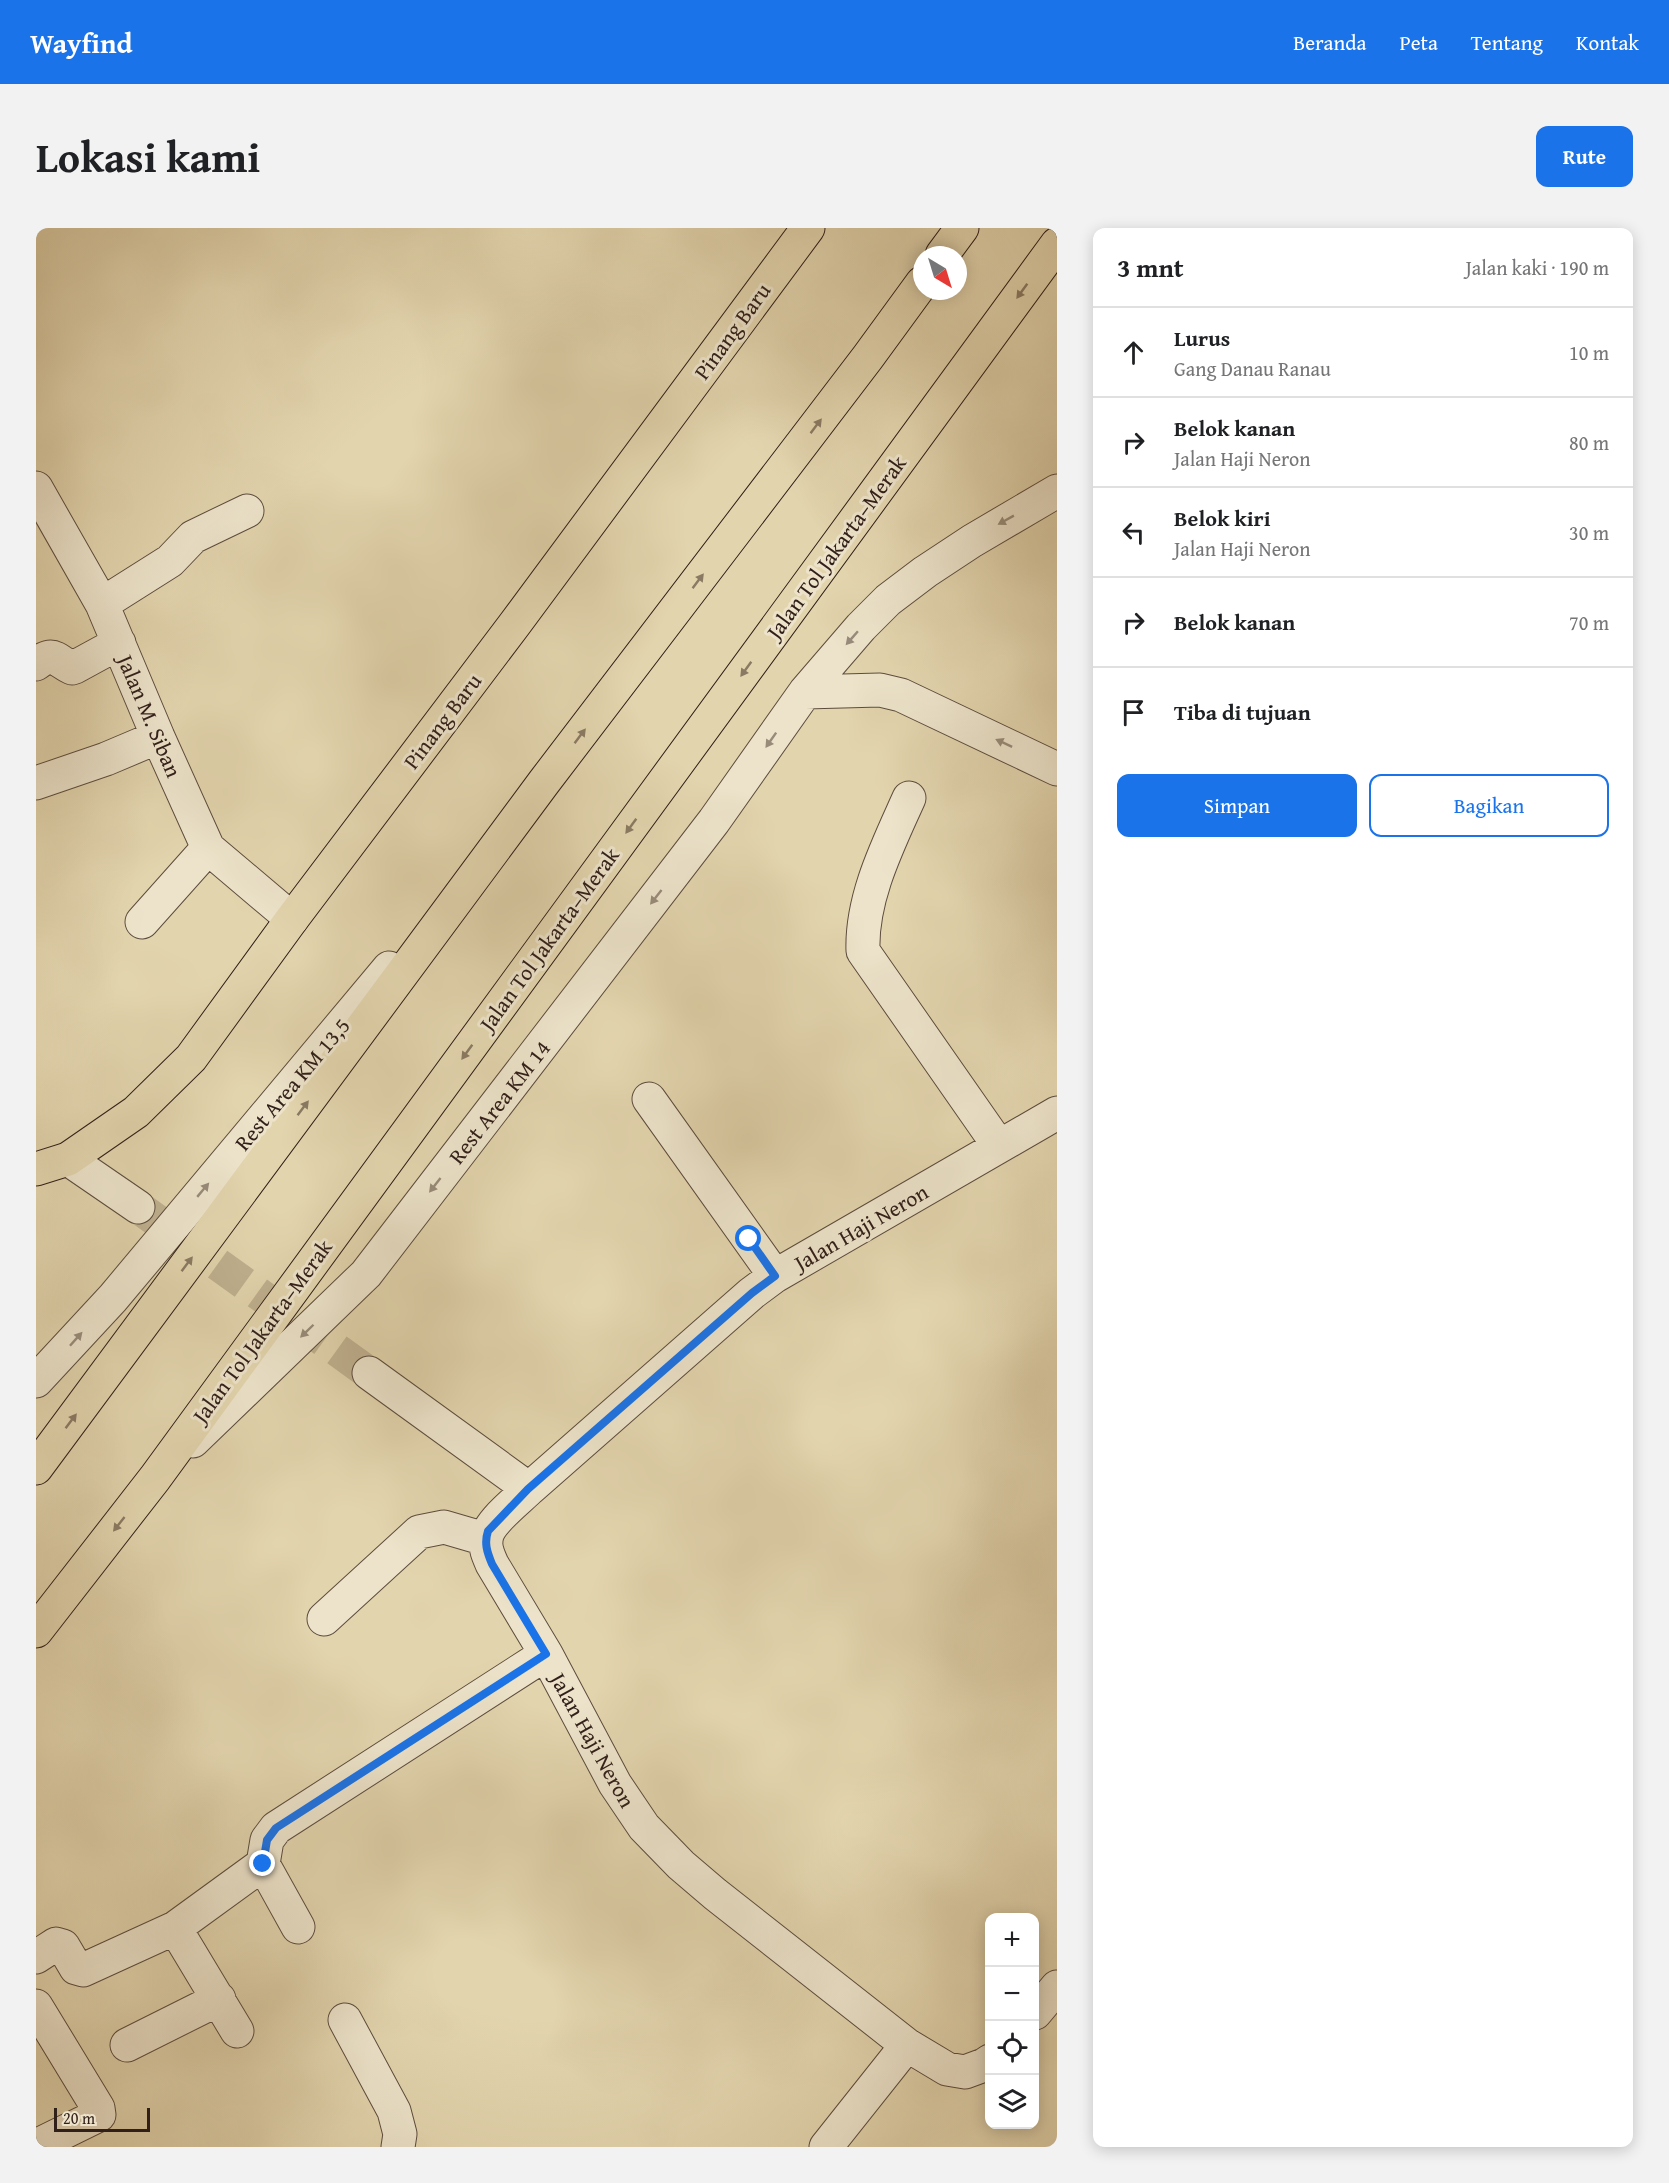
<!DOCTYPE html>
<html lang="id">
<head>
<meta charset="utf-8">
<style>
	body { margin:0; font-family:"Gentium Book Plus",serif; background:#f2f2f2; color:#202124 }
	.controls { position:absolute; right:18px; bottom:18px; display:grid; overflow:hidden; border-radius:12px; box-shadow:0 3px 15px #0003 }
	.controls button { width:54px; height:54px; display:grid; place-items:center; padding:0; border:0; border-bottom:2px solid #e0e0e0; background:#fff; color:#202124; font:30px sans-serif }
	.compass { position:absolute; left:877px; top:18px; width:54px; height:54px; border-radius:50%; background:#fff; box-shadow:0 3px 15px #0003; rotate:142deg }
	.scale { position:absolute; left:18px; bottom:15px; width:96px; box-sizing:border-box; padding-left:6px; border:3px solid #311f19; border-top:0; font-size:16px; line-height:21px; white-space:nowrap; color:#311f19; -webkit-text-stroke:4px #ece3ca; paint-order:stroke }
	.stop { position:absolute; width:18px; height:18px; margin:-14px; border:4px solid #1a73e8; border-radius:50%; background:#fff }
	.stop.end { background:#1a73e8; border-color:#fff; box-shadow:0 2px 6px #0008 }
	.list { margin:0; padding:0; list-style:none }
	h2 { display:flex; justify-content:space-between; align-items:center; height:78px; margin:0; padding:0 24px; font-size:26px }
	h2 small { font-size:20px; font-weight:400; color:#757577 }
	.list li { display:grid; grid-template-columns:39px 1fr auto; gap:18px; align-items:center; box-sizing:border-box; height:90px; padding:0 24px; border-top:2px solid #e0e0e0 }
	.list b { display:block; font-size:22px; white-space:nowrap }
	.list p { margin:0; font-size:20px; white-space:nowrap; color:#757577 }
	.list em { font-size:20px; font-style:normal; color:#757577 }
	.actions { display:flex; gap:12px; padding:18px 24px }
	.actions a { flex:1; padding:14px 0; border:2px solid #1a73e8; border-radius:12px; text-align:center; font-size:21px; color:#1a73e8 }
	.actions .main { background:#1a73e8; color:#fff }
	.icon { flex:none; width:33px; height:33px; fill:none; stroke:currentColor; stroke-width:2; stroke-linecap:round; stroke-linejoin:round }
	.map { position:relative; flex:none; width:1021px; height:1919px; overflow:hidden; border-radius:12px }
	header { display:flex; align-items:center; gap:36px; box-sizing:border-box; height:84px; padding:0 30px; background:#1a73e8; color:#fff }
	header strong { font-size:28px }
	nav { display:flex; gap:33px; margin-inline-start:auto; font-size:21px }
	.intro { display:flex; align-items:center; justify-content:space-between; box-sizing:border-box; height:144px; padding:0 36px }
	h1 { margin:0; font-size:42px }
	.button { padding:15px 27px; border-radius:12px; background:#1a73e8; color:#fff; font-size:21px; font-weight:700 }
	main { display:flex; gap:36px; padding:0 36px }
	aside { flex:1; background:#fff; border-radius:12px; box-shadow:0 3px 15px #0003 }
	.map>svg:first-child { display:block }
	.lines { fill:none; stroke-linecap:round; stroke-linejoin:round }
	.minor-tunnel { stroke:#bfb08f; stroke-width:33; stroke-dasharray:33 16; stroke-linecap:butt }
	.minor-casing { stroke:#5d4c3e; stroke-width:35 }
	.major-casing { stroke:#311f19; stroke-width:35 }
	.highway-casing { stroke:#311f19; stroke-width:35 }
	.minor { stroke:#ece3ca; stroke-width:33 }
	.major { stroke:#e2d4ad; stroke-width:33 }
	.highway { stroke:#e2d4ad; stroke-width:33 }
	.oneway { fill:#8a7a63 }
	.oneway2 { fill:#988b7a }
	.route { stroke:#1a73e8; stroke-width:8 }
	.labels { text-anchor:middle; stroke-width:6; stroke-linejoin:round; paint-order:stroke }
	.street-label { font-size:22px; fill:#311f19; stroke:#ece3ca }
</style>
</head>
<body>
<header>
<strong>Wayfind</strong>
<nav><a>Beranda</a><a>Peta</a><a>Tentang</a><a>Kontak</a></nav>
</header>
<div class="intro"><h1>Lokasi kami</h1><a class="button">Rute</a></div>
<main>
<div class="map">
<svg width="1021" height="1919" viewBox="0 0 1021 1919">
	<rect width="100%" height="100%" fill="#e2d4ad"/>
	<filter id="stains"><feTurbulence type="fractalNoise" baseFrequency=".00333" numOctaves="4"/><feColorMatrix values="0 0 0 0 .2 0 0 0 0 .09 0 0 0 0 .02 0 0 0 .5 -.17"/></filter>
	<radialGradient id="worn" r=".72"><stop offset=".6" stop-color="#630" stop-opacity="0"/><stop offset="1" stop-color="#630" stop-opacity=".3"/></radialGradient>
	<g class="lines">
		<path class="minor-tunnel" d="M102,979L333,1145"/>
		<g class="minor-casing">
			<path id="minor" d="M0,260L66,376L122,509L172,620L256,691
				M66,376L134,333L157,309L211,283
				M0,436C18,422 19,432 36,440L39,439L83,415
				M769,464L844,462L865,467L1021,541
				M0,555L70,531L122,509
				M873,570C852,617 825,670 827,723L963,918
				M106,694L172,620
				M613,871L739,1048
				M32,931L102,979
				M333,1145L493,1261
				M0,1153L77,1070L353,740
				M157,1213L330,1046L678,593L769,464L825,399L852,372L889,344L936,313L1021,263
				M288,1391L383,1304L408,1299L449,1311
				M262,1699L227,1636L231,1612L240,1600L510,1426
				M0,1729L20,1716L27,1718L40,1740L47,1742L139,1700
				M0,1778L62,1880L63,1887L6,1915
				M999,1785L1021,1759
				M309,1792L358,1883L364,1906L362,1919
				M201,1803L139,1700L227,1636
				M91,1817L183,1771
				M954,1833L948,1837L929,1844L911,1841L871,1817L679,1666L645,1637L608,1599L579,1556L510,1426L456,1336C453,1329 449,1321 450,1313C450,1296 481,1273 493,1261L716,1065L739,1048L1021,885
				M790,1919L871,1817"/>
		</g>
		<g class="major-casing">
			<path id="major" d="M0,941L32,931L100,884L155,830L256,691L478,397L772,0"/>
		</g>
		<g class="highway-casing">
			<path id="highway" d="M906,27L926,0
				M0,1240L508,554L832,129L886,55
				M0,1403L119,1250L1021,16"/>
		</g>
		<use href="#minor" class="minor"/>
		<use href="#major" class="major"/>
		<use href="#highway" class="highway"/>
	</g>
	<defs><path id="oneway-solid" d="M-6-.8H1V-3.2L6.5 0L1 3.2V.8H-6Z" transform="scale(1.5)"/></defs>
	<g class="oneway">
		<use href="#oneway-solid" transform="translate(986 63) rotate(126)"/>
		<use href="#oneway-solid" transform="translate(780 198) rotate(-53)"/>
		<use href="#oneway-solid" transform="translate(662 353) rotate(-53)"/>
		<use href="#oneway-solid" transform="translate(710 441) rotate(126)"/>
		<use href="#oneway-solid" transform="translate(544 508) rotate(-53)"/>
		<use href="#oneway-solid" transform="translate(595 598) rotate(126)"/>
		<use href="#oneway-solid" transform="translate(431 824) rotate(126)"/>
		<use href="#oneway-solid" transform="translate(267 880) rotate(-53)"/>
		<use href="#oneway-solid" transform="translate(151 1036) rotate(-53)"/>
		<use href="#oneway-solid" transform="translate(35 1193) rotate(-53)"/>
		<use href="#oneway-solid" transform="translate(83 1296) rotate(128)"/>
	</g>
	<g class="oneway2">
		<use href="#oneway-solid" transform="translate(970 292) rotate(151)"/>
		<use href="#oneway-solid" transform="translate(816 410) rotate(131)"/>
		<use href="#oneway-solid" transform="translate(735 512) rotate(125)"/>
		<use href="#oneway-solid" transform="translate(968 515) rotate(-155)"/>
		<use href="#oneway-solid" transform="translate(620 669) rotate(128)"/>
		<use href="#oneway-solid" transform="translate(399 957) rotate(128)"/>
		<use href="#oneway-solid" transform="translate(167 962) rotate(-50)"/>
		<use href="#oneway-solid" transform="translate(271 1103) rotate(136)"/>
		<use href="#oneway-solid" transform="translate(40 1111) rotate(-48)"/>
	</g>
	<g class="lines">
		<path class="route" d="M227,1636L231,1612L240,1600L510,1426L456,1336C451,1324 448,1315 452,1303L492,1261L716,1065L739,1048L713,1011"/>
	</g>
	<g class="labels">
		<g class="street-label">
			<text transform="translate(696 103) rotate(-54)" y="8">Pinang Baru</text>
			<text transform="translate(800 319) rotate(-54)" y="8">Jalan Tol Jakarta–Merak</text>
			<text transform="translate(114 488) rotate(67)" y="8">Jalan M. Siban</text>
			<text transform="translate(406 493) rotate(-53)" y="8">Pinang Baru</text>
			<text transform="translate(513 711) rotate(-54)" y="8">Jalan Tol Jakarta–Merak</text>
			<text transform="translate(256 856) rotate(-50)" y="8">Rest Area KM 13,5</text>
			<text transform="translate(463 874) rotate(-52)" y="8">Rest Area KM 14</text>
			<text transform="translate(825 999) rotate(-30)" y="8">Jalan Haji Neron</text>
			<text transform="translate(226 1103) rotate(-54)" y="8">Jalan Tol Jakarta–Merak</text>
			<text transform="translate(557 1512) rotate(61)" y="8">Jalan Haji Neron</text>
		</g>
	</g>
	<rect width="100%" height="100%" filter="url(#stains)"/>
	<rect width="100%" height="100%" fill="url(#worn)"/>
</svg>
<div class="controls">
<button>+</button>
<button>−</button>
<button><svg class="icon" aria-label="locate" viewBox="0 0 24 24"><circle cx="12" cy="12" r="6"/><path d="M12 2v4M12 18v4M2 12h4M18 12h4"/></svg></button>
<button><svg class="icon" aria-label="layers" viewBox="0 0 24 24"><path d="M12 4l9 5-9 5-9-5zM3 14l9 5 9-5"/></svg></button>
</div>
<svg class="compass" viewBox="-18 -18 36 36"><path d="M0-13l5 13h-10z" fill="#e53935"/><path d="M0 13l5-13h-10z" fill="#757577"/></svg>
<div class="scale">20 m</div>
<div class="stop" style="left:713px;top:1011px"></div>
<div class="stop end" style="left:227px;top:1636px"></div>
</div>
<aside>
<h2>3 mnt<small>Jalan kaki · 190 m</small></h2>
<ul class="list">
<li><svg class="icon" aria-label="ahead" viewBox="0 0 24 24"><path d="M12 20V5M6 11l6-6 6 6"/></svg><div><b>Lurus</b><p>Gang Danau Ranau</p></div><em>10 m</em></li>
<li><svg class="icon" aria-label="right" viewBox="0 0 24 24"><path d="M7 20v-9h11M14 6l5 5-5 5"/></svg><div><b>Belok kanan</b><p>Jalan Haji Neron</p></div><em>80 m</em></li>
<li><svg class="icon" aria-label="left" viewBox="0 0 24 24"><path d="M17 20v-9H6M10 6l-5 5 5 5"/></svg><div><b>Belok kiri</b><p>Jalan Haji Neron</p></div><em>30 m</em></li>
<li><svg class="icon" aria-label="right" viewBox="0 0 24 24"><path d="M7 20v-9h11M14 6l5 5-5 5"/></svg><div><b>Belok kanan</b></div><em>70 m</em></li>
<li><svg class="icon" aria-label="arrive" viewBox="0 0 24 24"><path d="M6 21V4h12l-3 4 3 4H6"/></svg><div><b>Tiba di tujuan</b></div></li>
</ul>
<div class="actions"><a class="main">Simpan</a><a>Bagikan</a></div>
</aside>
</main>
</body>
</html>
